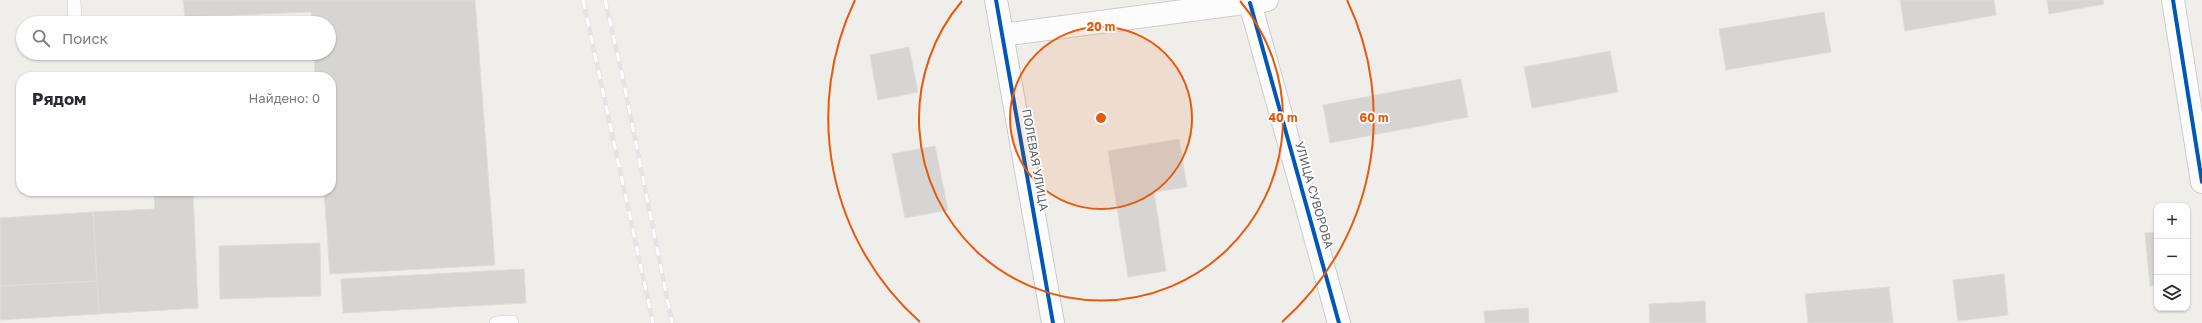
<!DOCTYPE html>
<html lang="ru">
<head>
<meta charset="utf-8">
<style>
	body { margin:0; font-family:"Golos Text",sans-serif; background:#f2f2f3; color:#2b2b33 }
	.controls { position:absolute; right:12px; bottom:12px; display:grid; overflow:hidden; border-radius:8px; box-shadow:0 1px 3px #0004 }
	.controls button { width:36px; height:36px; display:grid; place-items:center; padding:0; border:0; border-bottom:1px solid #e1e1e2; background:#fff; color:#2b2b33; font:20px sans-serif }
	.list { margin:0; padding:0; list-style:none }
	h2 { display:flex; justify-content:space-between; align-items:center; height:52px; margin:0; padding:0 16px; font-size:17px }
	h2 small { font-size:13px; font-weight:400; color:#7c7c81 }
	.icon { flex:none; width:22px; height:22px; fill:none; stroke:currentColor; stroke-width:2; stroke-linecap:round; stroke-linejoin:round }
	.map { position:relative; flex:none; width:2202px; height:323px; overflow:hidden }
	.search { position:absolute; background:#fff; box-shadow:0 1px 3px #0004; left:16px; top:16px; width:320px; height:44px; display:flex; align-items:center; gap:10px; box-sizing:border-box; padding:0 14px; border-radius:22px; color:#7c7c81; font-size:15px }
	.panel { position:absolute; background:#fff; box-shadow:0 1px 3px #0004; left:16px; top:72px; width:320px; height:124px; border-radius:16px }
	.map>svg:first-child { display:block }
	.building { fill:#d6d5d3; stroke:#deddd9 }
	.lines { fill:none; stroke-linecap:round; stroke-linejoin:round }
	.lane-casing { stroke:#cbcccc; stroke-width:14 }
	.street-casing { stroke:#cbcccc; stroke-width:24 }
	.secondary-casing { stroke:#cacacb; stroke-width:24 }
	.lane { stroke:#fdfcfc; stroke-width:13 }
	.street { stroke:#fdfcfc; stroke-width:22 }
	.secondary { stroke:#fdfcfc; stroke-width:22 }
	.rail-casing { stroke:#e4e4e4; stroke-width:4.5 }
	.rail { stroke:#fff; stroke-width:3; stroke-dasharray:9; stroke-linecap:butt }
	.cycleway-casing { stroke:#fff; stroke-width:6 }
	.cycleway { stroke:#0057b8; stroke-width:4 }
	.ring { fill:none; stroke:#e8590c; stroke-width:2 }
	.labels { text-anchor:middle; stroke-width:3.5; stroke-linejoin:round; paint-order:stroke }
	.street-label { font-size:12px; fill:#5f6368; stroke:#fff }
	.centre { fill:#e8590c; stroke:#fff; stroke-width:2 }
	.ring-label { font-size:12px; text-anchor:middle; font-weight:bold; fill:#e8590c; stroke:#fff; stroke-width:3.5; stroke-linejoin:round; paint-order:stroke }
</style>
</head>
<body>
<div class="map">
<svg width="2202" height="323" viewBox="0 0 2202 323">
	<rect width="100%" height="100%" fill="#efeeea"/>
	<path class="building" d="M183,0H475L495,265L330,274L324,191H331V77H315L314,53H329V23H312L311,12L185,17Z
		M1900,0H1994L1996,15L1905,31Z
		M2047,0H2103L2104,4L2049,14Z
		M1824,12L1831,52L1726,70L1719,29Z
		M909,47L918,92L878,100L870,55Z
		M1610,51L1618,92L1532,108L1524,67Z
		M1461,79L1468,117L1330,143L1323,105Z
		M1179,139L1187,187L1154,192L1166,271L1128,277L1108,151Z
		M935,146L948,210L905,218L892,154Z
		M154,191H193L198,308L99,314L93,212L155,209Z
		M93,212L97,281L0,286V218Z
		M2157,232V285L2150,286L2145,233Z
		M320,243L321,296L220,299L219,246Z
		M524,269L526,303L343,313L341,279Z
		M2004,274L2008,315L1958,321L1953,280Z
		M97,281L99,314L0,320V286Z
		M1889,287L1893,323H1808L1805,294Z
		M1705,301L1706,323H1650L1649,304Z
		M1528,308L1529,323H1485L1484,311Z"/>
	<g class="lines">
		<g class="lane-casing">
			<path id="lane" d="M74,0L75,23
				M496,323L512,322"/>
		</g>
		<g class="street-casing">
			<path id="street" d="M2173,0L2202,182
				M1250,3L1339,323
				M1002,35L1267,0"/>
		</g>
		<g class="secondary-casing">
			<path id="secondary" d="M996,0L1053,323"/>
		</g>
		<use href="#lane" class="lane"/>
		<use href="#street" class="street"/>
		<use href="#secondary" class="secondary"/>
		<g class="rail-casing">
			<path id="rail" d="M583,0L653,323
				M605,0L622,74L672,323"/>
		</g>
		<use href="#rail" class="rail"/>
		<g class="cycleway-casing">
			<path id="cycleway" d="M996,0L1053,323
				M2173,0L2202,182
				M1250,3L1339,323"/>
		</g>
		<use href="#cycleway" class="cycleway"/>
	</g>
	<circle cx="1101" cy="118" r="91" fill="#e8590c" fill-opacity=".12"/>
	<g class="ring">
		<circle cx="1101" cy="118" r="91"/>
		<path d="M1240 1A182 182 0 1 1 962 1"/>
		<path d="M920 322A273 273 0 0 1 855 0M1347 0A273 273 0 0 1 1282 322"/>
	</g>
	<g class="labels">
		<g class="street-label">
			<text transform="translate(1035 160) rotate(80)" y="4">ПОЛЕВАЯ УЛИЦА</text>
			<text transform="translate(1314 195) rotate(74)" y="4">УЛИЦА СУВОРОВА</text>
		</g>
	</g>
	<circle cx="1101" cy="118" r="6" class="centre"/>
	<g class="ring-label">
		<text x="1101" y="31">20 m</text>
		<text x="1283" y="122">40 m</text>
		<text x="1374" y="122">60 m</text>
	</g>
</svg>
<div class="controls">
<button>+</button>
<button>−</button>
<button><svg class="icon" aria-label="layers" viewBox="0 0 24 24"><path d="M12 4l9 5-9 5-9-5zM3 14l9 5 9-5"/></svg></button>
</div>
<div class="search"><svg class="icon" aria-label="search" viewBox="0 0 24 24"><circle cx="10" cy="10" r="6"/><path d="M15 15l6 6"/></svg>Поиск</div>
<section class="panel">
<h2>Рядом<small>Найдено: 0</small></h2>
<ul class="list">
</ul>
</section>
</div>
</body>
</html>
